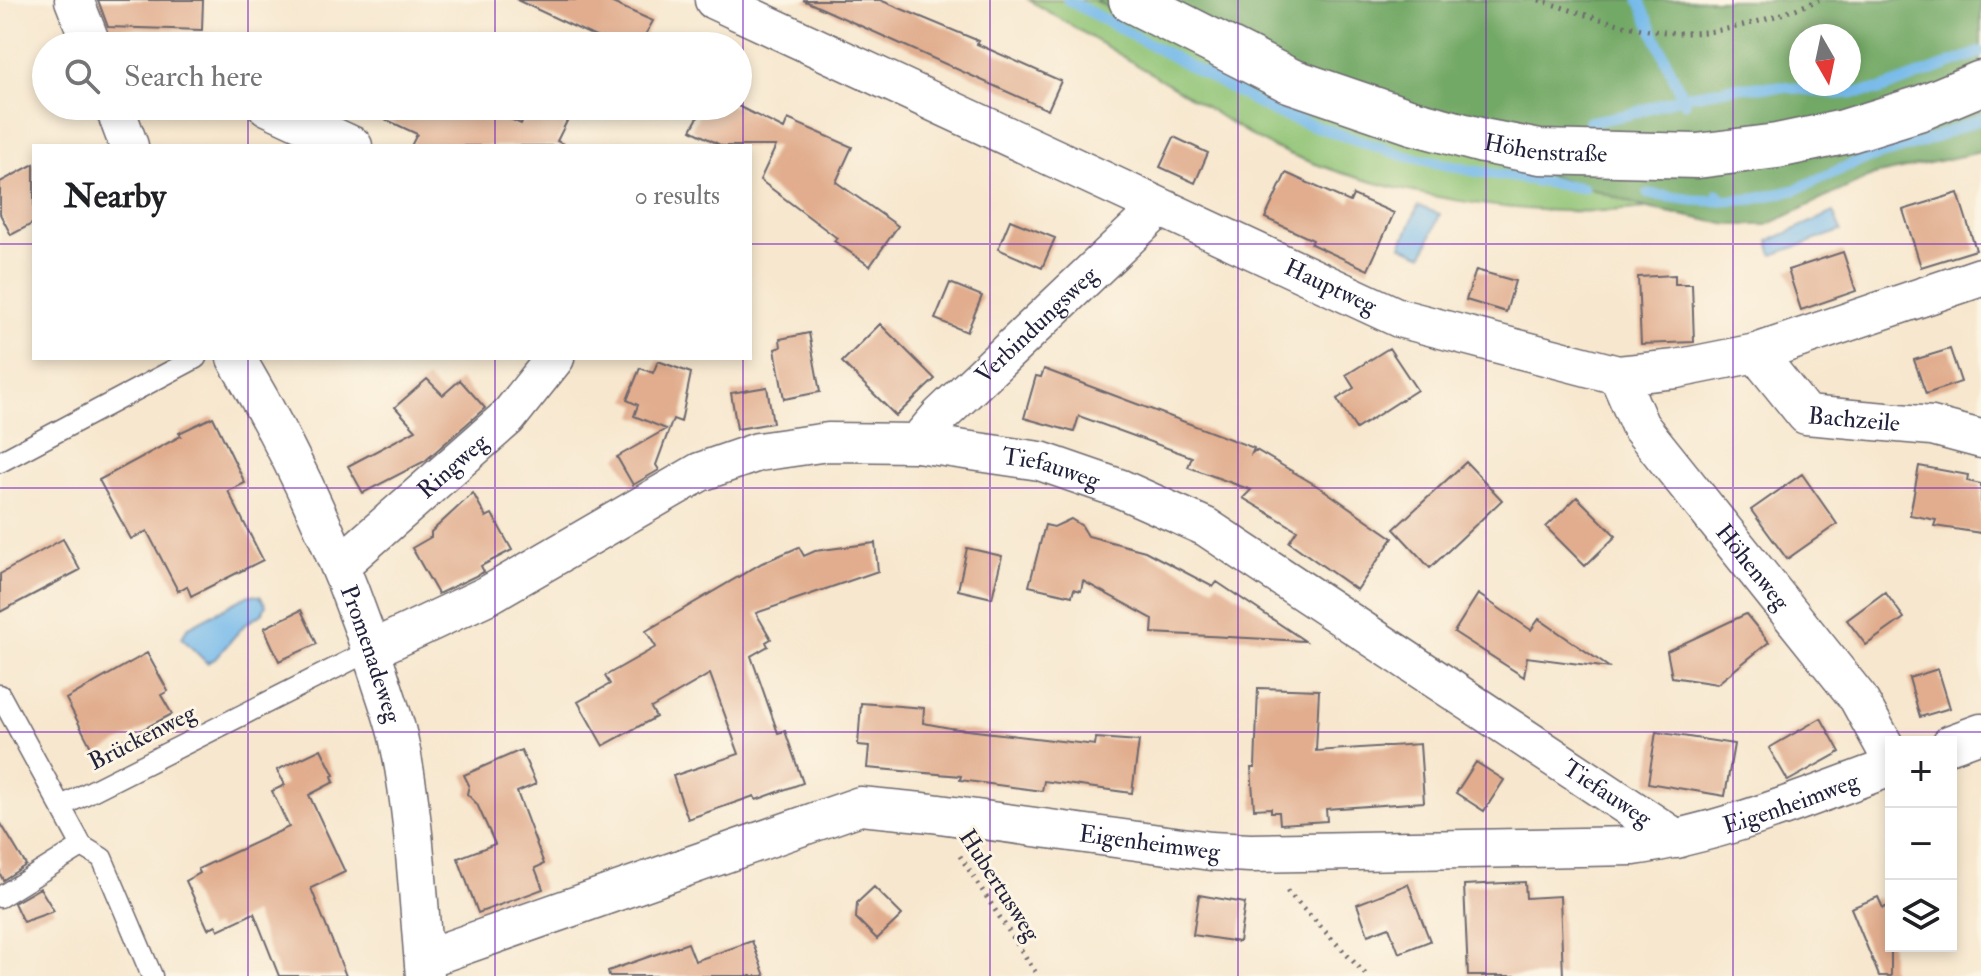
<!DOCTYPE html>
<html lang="en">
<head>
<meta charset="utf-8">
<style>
	body { margin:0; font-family:"IM FELL Double Pica",serif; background:#f6f6f6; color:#202124 }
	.controls { position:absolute; right:24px; bottom:24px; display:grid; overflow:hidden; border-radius:0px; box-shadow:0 4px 12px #0003 }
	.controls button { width:72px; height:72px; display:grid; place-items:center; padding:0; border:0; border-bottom:2px solid #e0e0e0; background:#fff; color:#202124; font:40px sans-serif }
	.compass { position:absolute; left:1789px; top:24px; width:72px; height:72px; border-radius:50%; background:#fff; box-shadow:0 4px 12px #0003; rotate:171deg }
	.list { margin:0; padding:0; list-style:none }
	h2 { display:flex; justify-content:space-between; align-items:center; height:104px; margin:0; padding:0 32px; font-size:34px }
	h2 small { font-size:26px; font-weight:400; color:#757577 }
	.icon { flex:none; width:44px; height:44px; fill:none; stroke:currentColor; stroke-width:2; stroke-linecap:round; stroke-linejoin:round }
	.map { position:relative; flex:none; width:1981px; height:976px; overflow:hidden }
	.search { position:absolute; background:#fff; box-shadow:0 4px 12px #0003; left:32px; top:32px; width:720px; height:88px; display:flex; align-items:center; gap:20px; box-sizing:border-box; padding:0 28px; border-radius:44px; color:#757577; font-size:30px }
	.panel { position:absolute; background:#fff; box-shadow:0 4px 12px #0003; left:32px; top:144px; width:720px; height:216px; border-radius:0px }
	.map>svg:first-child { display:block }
	.green { fill:#8fc375; stroke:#587258; stroke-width:2 }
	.forest { fill:#73a966; stroke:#4a6650; stroke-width:2; fill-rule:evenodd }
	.water { fill:#74b9ea; stroke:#4b6e92; stroke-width:2 }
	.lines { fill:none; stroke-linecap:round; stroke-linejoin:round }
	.stream { stroke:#74b9ea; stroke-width:11 }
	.building { fill:#e1ad8e }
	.service-casing { stroke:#6d676e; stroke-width:23 }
	.minor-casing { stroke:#6d676e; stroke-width:41 }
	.tertiary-casing { stroke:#6d676e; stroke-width:47 }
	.path { stroke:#6d676e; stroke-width:5; stroke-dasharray:2 6; stroke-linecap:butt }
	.service { stroke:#fff; stroke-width:20 }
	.minor { stroke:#fff; stroke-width:38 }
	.tertiary { stroke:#fff; stroke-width:44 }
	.grid { fill:none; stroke:#7b2cbf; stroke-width:2; stroke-opacity:0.55 }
	.labels { text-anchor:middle; stroke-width:6; stroke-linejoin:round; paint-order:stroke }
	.street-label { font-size:24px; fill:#22223b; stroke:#fcf5e5 }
</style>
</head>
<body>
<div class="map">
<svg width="1981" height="976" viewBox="0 0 1981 976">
	<rect width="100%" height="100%" fill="#fcf5e5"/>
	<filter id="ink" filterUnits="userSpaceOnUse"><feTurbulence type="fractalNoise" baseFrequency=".0125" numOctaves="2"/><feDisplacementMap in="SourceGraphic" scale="16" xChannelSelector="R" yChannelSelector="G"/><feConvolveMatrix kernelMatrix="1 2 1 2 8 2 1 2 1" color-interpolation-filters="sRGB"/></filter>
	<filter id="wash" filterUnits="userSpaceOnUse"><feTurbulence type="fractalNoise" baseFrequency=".006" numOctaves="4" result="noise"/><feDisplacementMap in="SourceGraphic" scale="32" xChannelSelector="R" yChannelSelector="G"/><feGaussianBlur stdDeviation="1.8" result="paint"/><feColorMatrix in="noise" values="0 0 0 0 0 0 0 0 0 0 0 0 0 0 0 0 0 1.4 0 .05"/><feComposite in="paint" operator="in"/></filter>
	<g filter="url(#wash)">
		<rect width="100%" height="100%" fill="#f7e7ce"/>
		<path class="green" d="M1029,0H1094L1237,76L1533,169L1646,208C1529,221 1382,195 1273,147C1246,135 1221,116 1195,100C1140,67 1084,33 1029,0Z"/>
		<path class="forest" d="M1094,0H1981V152L1874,175L1767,225H1729L1647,208L1533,169L1237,76ZM1801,36H1849V84H1801Z"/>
		<path class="water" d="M1418,206L1440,214L1423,255L1401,246Z
			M1833,212L1841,231L1773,255L1769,241Z
			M249,595L260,596L266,605L262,614L245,624L215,659L207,663L182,638L187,628Z"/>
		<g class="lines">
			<path class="stream" d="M1068,0L1276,113L1405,156L1474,171L1583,188
				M1639,0L1685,103
				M1589,122L1631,114L1682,97L1737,87H1786L1839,94L1879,90L1981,52
				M1648,194L1693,200L1722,201
				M1718,194L1722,201L1754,199L1795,190L1859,161L1923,142L1981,119"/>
		</g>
		<g id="blocks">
			<path class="building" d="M98,0H203L202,30L108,27Z
				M517,0H606L653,21L639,46H615Z
				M803,0H880L979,41L977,44L1061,81L1048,110Z
				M357,106H482L521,124L529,106H552L570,115L557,141L567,146H411L417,134Z
				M704,106H738L784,129L788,119L852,147L836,182L898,226L870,266L834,241L837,238L760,180L776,146H722L691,130Z
				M1174,137L1208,153L1195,183L1160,167Z
				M34,164V223L11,235L0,214V182Z
				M1286,173L1350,202L1353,195L1394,213L1368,270L1311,244L1313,240L1265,218Z
				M1958,193L1976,250L1921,267L1903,210Z
				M1010,220L1055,238L1042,268L998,249Z
				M1843,252L1856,291L1801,310L1788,270Z
				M1476,270L1515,281L1506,312L1466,300Z
				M1675,275V284H1692L1694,342L1641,344L1638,277Z
				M950,283L982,296L967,332L935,319Z
				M880,324L935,379L896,416L842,362Z
				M809,333L820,392L784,399L775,349L781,347L780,339Z
				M1389,348L1417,390L1356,429L1337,399L1354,388L1346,375Z
				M1950,349L1961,382L1926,394L1914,360Z
				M658,361L691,373L681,422L673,419L656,465L659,470L633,485L617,457L666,429L634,416L638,405L627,400L640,368L653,373Z
				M1044,369L1254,448L1252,453L1256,450L1324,490L1393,538L1357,590L1289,542L1297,530L1243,498L1251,490L1188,467L1192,457L1079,416L1074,432L1024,418L1036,376L1041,377Z
				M427,379L443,395L460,380L485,408L425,461L363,493L348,466L416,430L395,407Z
				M767,387L773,423L737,429L731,393Z
				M213,417L245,483L228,491L263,560L191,596L187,586L178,591L147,531L131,539L99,480L181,436L179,433Z
				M1466,462L1502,500L1430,568L1394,529Z
				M1919,466L1968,475L1967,481L1981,484V533L1934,526L1936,520L1910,515Z
				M1802,474L1837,524L1787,559L1751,510Z
				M473,493L486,517L492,514L512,550L481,566L484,572L438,594L412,548L431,537V532Z
				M1577,497L1616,536L1585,566L1546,527Z
				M1071,519L1082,526L1088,536L1145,551L1213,587L1217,582L1305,641L1152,633L1153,619L1083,581L1081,591L1074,589L1072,596L1029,586L1045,525L1054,527Z
				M63,539L80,570L0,612V574Z
				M875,543L878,571L756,613L771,639L766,642L768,646L751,656L778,733L785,731L803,783L756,800L754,796L688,819L673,776L739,754L710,674L651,708L656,717L603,746L578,702L610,684L605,676L656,647L646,631L762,563L799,547L804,556L815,551Z
				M967,548L1002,556L992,598L958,590Z
				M1885,592L1904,618L1866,645L1847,620Z
				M1478,594L1531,630L1539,619L1610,668L1527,657L1524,677L1454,632Z
				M301,610L317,644L279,661L264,628Z
				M1746,614L1769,642L1717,684L1672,677L1667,651Z
				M147,653L168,691L161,695L172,714L95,755L66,699Z
				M1938,669L1950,708L1920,717L1909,678Z
				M1258,688L1319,690L1316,751L1420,744L1424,802L1326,809L1327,821L1280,824L1279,812H1271V808L1254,809L1251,768H1255Z
				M861,703L924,708L923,723L950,728L1095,745L1096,738L1139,741L1132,793L1044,781L1042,791L960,780L961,776L867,768L869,746L858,745Z
				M1821,718L1840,752L1788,781L1769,748Z
				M1656,732L1734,744L1725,796L1648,783Z
				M321,749L334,775L332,776L334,782L309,795L345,872L311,888L346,976H279L254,913L218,930L216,925L208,929L186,881L200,873L198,869L289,827L272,791L285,785L277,770Z
				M521,750L536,784L517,792L544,864L535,868L543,889L478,913L458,858L495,844L477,804L467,794L469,785L464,775Z
				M1476,762L1504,780L1484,811L1456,793Z
				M0,822L26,865L3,880L0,874Z
				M1525,882L1526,898L1560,896L1563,976H1468L1464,885Z
				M1408,884L1430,941L1399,953L1389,927L1368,935L1357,904Z
				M874,887L902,915L877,939L856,918L857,903Z
				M40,888L54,911L23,922L14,903Z
				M1199,895L1245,903L1239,942L1193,935Z
				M1878,897L1883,908L1891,905V976H1879L1851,908Z
				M752,941L765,976H609L608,971L688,943L695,961Z"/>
		</g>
	</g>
	<g filter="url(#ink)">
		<use href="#blocks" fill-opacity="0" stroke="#6d676e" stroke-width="2"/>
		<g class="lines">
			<g class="service-casing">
				<path id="service" d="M0,462L196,358
					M0,695L82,846L0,897
					M62,806L371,650
					M82,846L102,858L152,976"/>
			</g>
			<g class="minor-casing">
				<g id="minor">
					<path d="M74,0L92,46"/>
					<path id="s1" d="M714,0L1399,318L1618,375L1676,369L1756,353L1981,277"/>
					<path d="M114,106L129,146"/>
					<path d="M267,106L353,146"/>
					<path id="s2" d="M1756,353L1806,415L1932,426L1981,439"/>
					<path id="s3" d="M236,358C295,458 343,561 378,672C385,695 394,718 399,741C415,817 418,899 425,976"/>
					<path id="s4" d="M1618,375L1640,426L1858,698L1891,758"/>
					<path id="s5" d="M917,443L940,416L1159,208"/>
					<path id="s6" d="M340,565L508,417L555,358"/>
					<path id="s7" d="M371,650L488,595L700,472L758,452L828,442L917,443L1040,461L1121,489L1206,527L1677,839"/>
					<path d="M1951,744L1981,733"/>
					<path id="s8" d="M424,959L860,806L932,813L1211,851L1250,853L1634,846C1724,833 1806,798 1891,767"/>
				</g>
			</g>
			<g class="tertiary-casing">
				<g id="tertiary">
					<path id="s9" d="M1131,0L1289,80L1412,122L1483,141L1540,152L1697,156L1777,146L1844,132L1921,108L1981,83"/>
				</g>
			</g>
			<path class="path" d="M1539,0C1587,15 1638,34 1689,33C1734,32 1778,16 1819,0
				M960,856L1038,976
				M1287,891L1367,976"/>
			<use href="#service" class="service"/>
			<use href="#minor" class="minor"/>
			<use href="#tertiary" class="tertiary"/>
		</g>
	</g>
	<path class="grid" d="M248,0V46M495,0V46M743,0V146M990,0V976M1238,0V976M1486,0V976M1733,0V976M248,106V146M495,106V146M0,244H34M750,244H1981M248,358V976M495,358V976M743,358V976M0,488H1981M0,732H1981"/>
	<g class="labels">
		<g class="street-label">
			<text dy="8" stroke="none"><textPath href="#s9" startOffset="444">Höhenstraße</textPath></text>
			<text dy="8" stroke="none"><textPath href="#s1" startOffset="680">Hauptweg</textPath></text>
			<text dy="8" stroke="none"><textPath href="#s5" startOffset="168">Verbindungsweg</textPath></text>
			<text dy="8" stroke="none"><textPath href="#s2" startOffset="128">Bachzeile</textPath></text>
			<text dy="8" stroke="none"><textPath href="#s6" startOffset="150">Ringweg</textPath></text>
			<text dy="8" stroke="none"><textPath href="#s7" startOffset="732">Tiefauweg</textPath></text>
			<text dy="8" stroke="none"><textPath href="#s4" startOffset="236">Höhenweg</textPath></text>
			<text dy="8" stroke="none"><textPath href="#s3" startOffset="326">Promenadeweg</textPath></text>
			<text transform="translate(142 737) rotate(-27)" y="8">Brückenweg</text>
			<text dy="8" stroke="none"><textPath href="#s7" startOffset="1380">Tiefauweg</textPath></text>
			<text dy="8" stroke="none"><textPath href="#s8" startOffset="1402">Eigenheimweg</textPath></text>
			<text dy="8" stroke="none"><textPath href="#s8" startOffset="754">Eigenheimweg</textPath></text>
			<text transform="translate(1000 885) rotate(57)" y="8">Hubertusweg</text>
		</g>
	</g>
</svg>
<div class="controls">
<button>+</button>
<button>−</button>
<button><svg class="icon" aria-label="layers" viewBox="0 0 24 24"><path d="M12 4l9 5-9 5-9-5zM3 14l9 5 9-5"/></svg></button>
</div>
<svg class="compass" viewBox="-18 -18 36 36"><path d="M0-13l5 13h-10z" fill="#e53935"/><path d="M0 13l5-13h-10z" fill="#757577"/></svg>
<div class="search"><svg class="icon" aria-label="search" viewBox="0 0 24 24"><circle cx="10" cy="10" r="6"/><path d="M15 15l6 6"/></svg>Search here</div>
<section class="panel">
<h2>Nearby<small>0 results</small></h2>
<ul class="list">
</ul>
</section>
</div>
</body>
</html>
